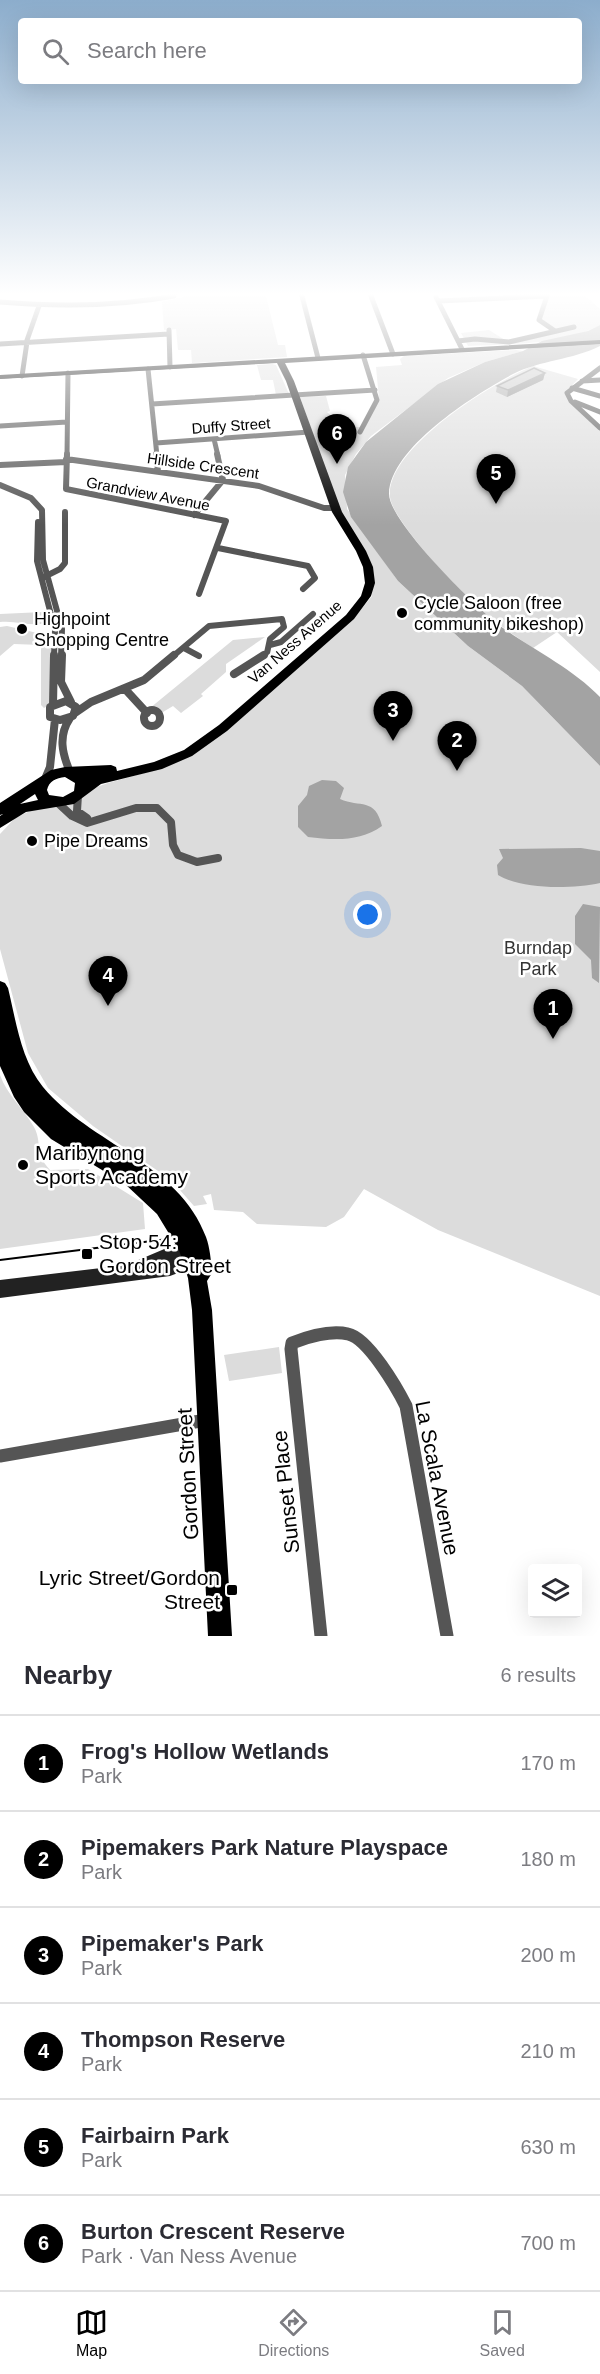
<!DOCTYPE html>
<html lang="en">
<head>
<meta charset="utf-8">
<style>
	body { margin:0; font-family:Arial,sans-serif; background:#f7f7f7; color:#2b2b33 }
	.controls { position:absolute; right:18px; bottom:18px; display:grid; overflow:hidden; border-radius:6px; box-shadow:0 6px 24px #0002 }
	.controls button { width:54px; height:54px; display:grid; place-items:center; padding:0; border:0; border-bottom:2px solid #e1e1e2; background:#fff; color:#2b2b33; font:30px sans-serif }
	.you { position:absolute; left:368px; top:915px; width:21px; height:21px; margin:-15px; border:4px solid #fff; border-radius:50%; background:#1a73e8; box-shadow:0 0 0 9px #1a73e833 }
	.badge { display:grid; place-items:center; width:39px; height:39px; border-radius:50%; background:#000; color:#fff; font-size:20px; font-weight:700 }
	.pin { position:absolute; translate:-50% -50px; filter:drop-shadow(0 2px 3px #0008) }
	.pin::after { content:''; position:absolute; top:32px; width:21px; height:18px; background:inherit; clip-path:polygon(0 0,100% 0,50% 100%) }
	.list { margin:0; padding:0; list-style:none }
	h2 { display:flex; justify-content:space-between; align-items:center; height:78px; margin:0; padding:0 24px; font-size:26px }
	h2 small { font-size:20px; font-weight:400; color:#7c7c81 }
	.list li { display:grid; grid-template-columns:39px 1fr auto; gap:18px; align-items:center; box-sizing:border-box; height:96px; padding:0 24px; border-top:2px solid #e1e1e2 }
	.list b { display:block; font-size:22px; white-space:nowrap }
	.list p { margin:0; font-size:20px; white-space:nowrap; color:#7c7c81 }
	.list em { font-size:20px; font-style:normal; color:#7c7c81 }
	.icon { flex:none; width:33px; height:33px; fill:none; stroke:currentColor; stroke-width:2; stroke-linecap:round; stroke-linejoin:round }
	.map { position:relative; flex:none; width:600px; height:1636px; overflow:hidden }
	.search { position:absolute; background:#fff; box-shadow:0 6px 24px #0002; left:18px; right:18px; top:18px; height:66px; display:flex; align-items:center; gap:15px; box-sizing:border-box; padding:0 21px; border-radius:6px; color:#7c7c81; font-size:22px }
	.sheet { height:654px; background:#fff }
	nav { display:flex; justify-content:space-around; align-items:center; box-sizing:border-box; height:84px; border-top:2px solid #e1e1e2; background:#fff; font-size:16px; color:#7c7c81 }
	nav a { display:grid; justify-items:center; gap:3px }
	nav .on { color:#000 }
	.map>svg:first-child { display:block }
	.green { fill:#dcdcdc }
	.water { fill:#a3a3a3 }
	.lines { fill:none; stroke-linecap:round; stroke-linejoin:round }
	.street-far3 { stroke:#555; stroke-width:5 }
	.street-far2 { stroke:#555; stroke-width:6 }
	.street-far1 { stroke:#555; stroke-width:8 }
	.street { stroke:#555; stroke-width:13 }
	.secondary { fill:#222; fill-rule:evenodd }
	.primary { fill:#000; fill-rule:evenodd }
	.tram-far1 { stroke:#000; stroke-width:1.5 }
	.tram { stroke:#000; stroke-width:2 }
	.wall { fill:#a9a9a9 }
	.shaded-wall { fill:#898989 }
	.building { fill:#c4c4c4; stroke:#898989; stroke-width:1.5 }
	.poi-dot { fill:#000; stroke:#fff; stroke-width:2 }
	.labels { text-anchor:middle; stroke-width:5; stroke-linejoin:round; paint-order:stroke }
	.far-street-label { font-size:15px; fill:#000; stroke:#fff }
	.poi-label { font-size:18px; fill:#000; stroke:#fff; text-anchor:start }
	.park-label { font-size:18px; fill:#333; stroke:#fff }
	.near-poi-label { font-size:21px; fill:#000; stroke:#fff; text-anchor:start }
	.near-street-label { font-size:21px; fill:#000; stroke:#fff }
</style>
</head>
<body>
<div class="map">
<svg width="600" height="1636" viewBox="0 0 600 1636">
	<rect width="100%" height="100%" fill="#fff"/>
	<path class="green" d="M187,296H266L278,345H285L287,357L192,363L191,350H178L176,329L164,330L162,302Z
		M548,296H585L600,309V325C565,345 508,344 468,346L461,333L489,330L505,340L557,331L541,320Z
		M516,350L523,351L485,362L448,378L371,436L356,454L345,475L347,509L398,581L468,646L522,686L600,766V1296L438,1230L364,1189L344,1217L326,1227L257,1224L243,1212L214,1210L211,1194L203,1196L207,1204L194,1206L171,1180L93,1126L48,1088L28,1053L0,949V834L15,818L32,810L108,783L166,767L199,751L355,617L372,596L373,570L365,550L340,512L300,397L326,396L330,411L327,412L344,427H365L379,399L376,367L402,365L400,359L404,356Z
		M272,364L276,365L289,394L276,395L273,380H261L257,365Z
		M533,366L578,379L565,393L600,429V672L557,632L533,648C515,636 497,624 481,610C461,594 392,520 390,497C385,449 493,382 533,366Z
		M43,612L50,616L46,623C31,627 15,620 0,622V614Z
		M7,626L46,635L53,640L50,704L44,708L41,705V645L14,644L0,656V627Z
		M265,637L226,664V672L201,694L203,696L181,713L173,706L163,712L150,708L233,640Z
		M0,1075C7,1095 24,1109 34,1127C43,1144 33,1151 50,1170L88,1169L143,1203L145,1229L0,1249Z
		M279,1347L282,1373L229,1381L224,1355Z"/>
	<path class="water" d="M600,325V346C572,360 541,360 513,374C476,394 390,447 389,494C389,522 479,611 503,628C535,651 572,668 600,697V766L522,686L468,646L398,581L351,517L343,492L348,467L366,442L438,384L485,362L523,351L542,341L588,331Z
		M322,780L336,781L344,788L340,799C360,808 375,797 382,826C360,842 334,840 308,837L298,827V806L307,795L309,786Z
		M581,848L600,851V883C572,889 522,890 498,875L497,865L503,858L499,849Z
		M583,904L600,907L599,983L592,978L591,960L575,944V916Z"/>
	<g class="lines">
		<path class="street-far3" d="M302,296L318,358
			M371,296L393,354
			M547,296L539,320L555,331
			M436,297L462,349
			M438,301L547,296
			M0,302C59,307 115,307 174,296
			M169,330L170,367
			M458,341L475,339L509,342L574,327
			M26,343L39,306
			M0,344L169,334
			M600,368L567,393L571,401L600,428
			M148,369L157,456
			M22,376L27,342
			M582,381L600,380
			M572,388L600,396
			M575,402L600,412
			M152,404L375,390
			M0,426L67,422
			M360,432L377,400L363,355
			M214,439L218,456
			M156,443L309,432
			M67,456L68,373"/>
		<path class="street-far2" d="M67,454L66,489L226,521L199,594
			M156,454L158,471
			M66,459L259,486L324,508H335
			M0,465L66,462
			M0,485L31,498L42,510L43,560L62,629L61,657
			M194,515L223,480L217,454
			M38,522L37,561L55,630L54,657
			M218,548L308,566L315,578L303,589
			M42,578L60,569L65,563V512
			M270,645L281,642L313,614
			M184,648L199,656
			M172,657L209,626L282,619L284,627L270,639L267,653L261,657"/>
		<path class="street-far1" d="M62,655L61,682L71,702
			M234,674L264,655
			M125,689L147,713
			M66,701L76,707L73,716L60,720L50,717V707Z
			M53,705L54,655
			M144 718a8 8 0 1 1 16 0a8 8 0 1 1-16 0Z
			M75,713L91,702L144,680L174,655
			M70,718C58,736 62,753 70,772
			M45,779L50,767L55,719
			M78,795L77,811L87,818
			M58,803L72,816L87,823L136,808H157L171,822L173,845L178,855L197,862L218,858"/>
		<path class="street" d="M0,1456L206,1420
			M321,1636L291,1349L292,1343C307,1337 331,1330 348,1334C368,1338 397,1388 406,1406L447,1636"/>
		<path class="secondary" d="M188,1239L194,1241L196,1247L195,1251L199,1253L201,1259L199,1265L170,1276L0,1298V1280L135,1264L136,1261Z"/>
		<path class="primary" d="M600,340V344L285,363L294,381L342,512L366,551L373,567L375,583L371,596L354,619L227,731L192,756L162,769L101,784L74,804L26,812L0,828V816L3,814L0,815V803L51,770L65,767L111,765L116,767L117,771L154,762L184,750L219,725L346,615L361,596L365,583L363,567L356,551L332,512L286,381L277,363L0,379V375ZM65,777L75,783L74,791L63,797L49,795L47,790C49,781 56,778 65,777ZM35,794L38,800L20,804Z
			M0,981L5,983L8,988C16,1021 21,1060 43,1087C90,1144 179,1163 206,1237C210,1248 211,1261 212,1273L207,1281L212,1310L232,1636H208L192,1310L188,1278L179,1250L157,1214L125,1184L51,1139L24,1112L14,1097L0,1066Z"/>
		<path class="tram-far1" d="M0,378L600,343"/>
		<path class="tram" d="M0,1260L168,1239C193,1244 201,1260 204,1284L224,1636"/>
	</g>
	<path class="wall" d="M545,373L543,380L507,397L496,392L497,386Z"/>
	<path class="shaded-wall" d="M545,373L543,380L507,397L508,390Z"/>
	<path class="building" d="M534,368L545,373L508,390L497,386Z"/>
	<linearGradient id="sky" x2="0" y2="1"><stop stop-color="#8cadcc"/><stop offset="0.56" stop-color="#fff"/><stop offset="1" stop-color="#fff" stop-opacity="0"/></linearGradient>
	<rect width="600" height="525" fill="url(#sky)"/>
	<g class="poi-dot">
		<circle cx="402" cy="613" r="6"/>
		<circle cx="22" cy="629" r="6"/>
		<circle cx="32" cy="841" r="6"/>
		<circle cx="23" cy="1165" r="6"/>
		<rect x="81" y="1248" width="12" height="12" rx="3"/>
		<rect x="226" y="1584" width="12" height="12" rx="3"/>
	</g>
	<g class="labels">
		<g class="far-street-label">
			<text transform="translate(231 426) rotate(-4)" y="5">Duffy Street</text>
			<text transform="translate(203 466) rotate(8)" y="5">Hillside Crescent</text>
			<text transform="translate(148 494) rotate(11)" y="5">Grandview Avenue</text>
			<text transform="translate(295 642) rotate(-41)" y="5">Van Ness Avenue</text>
		</g>
		<g class="poi-label">
			<text x="414" y="609">Cycle Saloon (free<tspan x="414" dy="21">community bikeshop)</tspan></text>
			<text x="34" y="625">Highpoint<tspan x="34" dy="21">Shopping Centre</tspan></text>
			<text x="44" y="847">Pipe Dreams</text>
		</g>
		<g class="park-label">
			<text x="538" y="954">Burndap<tspan x="538" dy="21">Park</tspan></text>
		</g>
		<g class="near-poi-label">
			<text x="35" y="1160">Maribynong<tspan x="35" dy="24">Sports Academy</tspan></text>
			<text x="99" y="1249">Stop 54:<tspan x="99" dy="24">Gordon Street</tspan></text>
			<text x="220" y="1585" text-anchor="end">Lyric Street/Gordon<tspan x="220" dy="24">Street</tspan></text>
		</g>
		<g class="near-street-label">
			<text transform="translate(188 1474) rotate(-93)" y="7">Gordon Street</text>
			<text transform="translate(437 1478) rotate(79)" y="7">La Scala Avenue</text>
			<text transform="translate(286 1492) rotate(-96)" y="7">Sunset Place</text>
		</g>
	</g>
</svg>
<div class="controls">
<button><svg class="icon" aria-label="layers" viewBox="0 0 24 24"><path d="M12 4l9 5-9 5-9-5zM3 14l9 5 9-5"/></svg></button>
</div>
<div class="you"></div>
<div class="pin badge" style="left:553px;top:1039px">1</div>
<div class="pin badge" style="left:457px;top:771px">2</div>
<div class="pin badge" style="left:393px;top:741px">3</div>
<div class="pin badge" style="left:108px;top:1006px">4</div>
<div class="pin badge" style="left:496px;top:504px">5</div>
<div class="pin badge" style="left:337px;top:464px">6</div>
<div class="search"><svg class="icon" aria-label="search" viewBox="0 0 24 24"><circle cx="10" cy="10" r="6"/><path d="M15 15l6 6"/></svg>Search here</div>
</div>
<section class="sheet">
<h2>Nearby<small>6 results</small></h2>
<ul class="list">
<li><span class="badge">1</span><div><b>Frog's Hollow Wetlands</b><p>Park</p></div><em>170 m</em></li>
<li><span class="badge">2</span><div><b>Pipemakers Park Nature Playspace</b><p>Park</p></div><em>180 m</em></li>
<li><span class="badge">3</span><div><b>Pipemaker's Park</b><p>Park</p></div><em>200 m</em></li>
<li><span class="badge">4</span><div><b>Thompson Reserve</b><p>Park</p></div><em>210 m</em></li>
<li><span class="badge">5</span><div><b>Fairbairn Park</b><p>Park</p></div><em>630 m</em></li>
<li><span class="badge">6</span><div><b>Burton Crescent Reserve</b><p>Park · Van Ness Avenue</p></div><em>700 m</em></li>
</ul>
</section>
<nav>
<a class="on"><svg class="icon" aria-label="map" viewBox="0 0 24 24"><path d="M3 6l6-2 6 2 6-2v14l-6 2-6-2-6 2zM9 4v14M15 6v14"/></svg>Map</a>
<a><svg class="icon" aria-label="directions" viewBox="0 0 24 24"><path d="M12 3l9 9-9 9-9-9zM9 14v-3h6M13 9l2 2-2 2"/></svg>Directions</a>
<a><svg class="icon" aria-label="saved" viewBox="0 0 24 24"><path d="M7 4h10v16l-5-4-5 4z"/></svg>Saved</a>
</nav>
</body>
</html>
